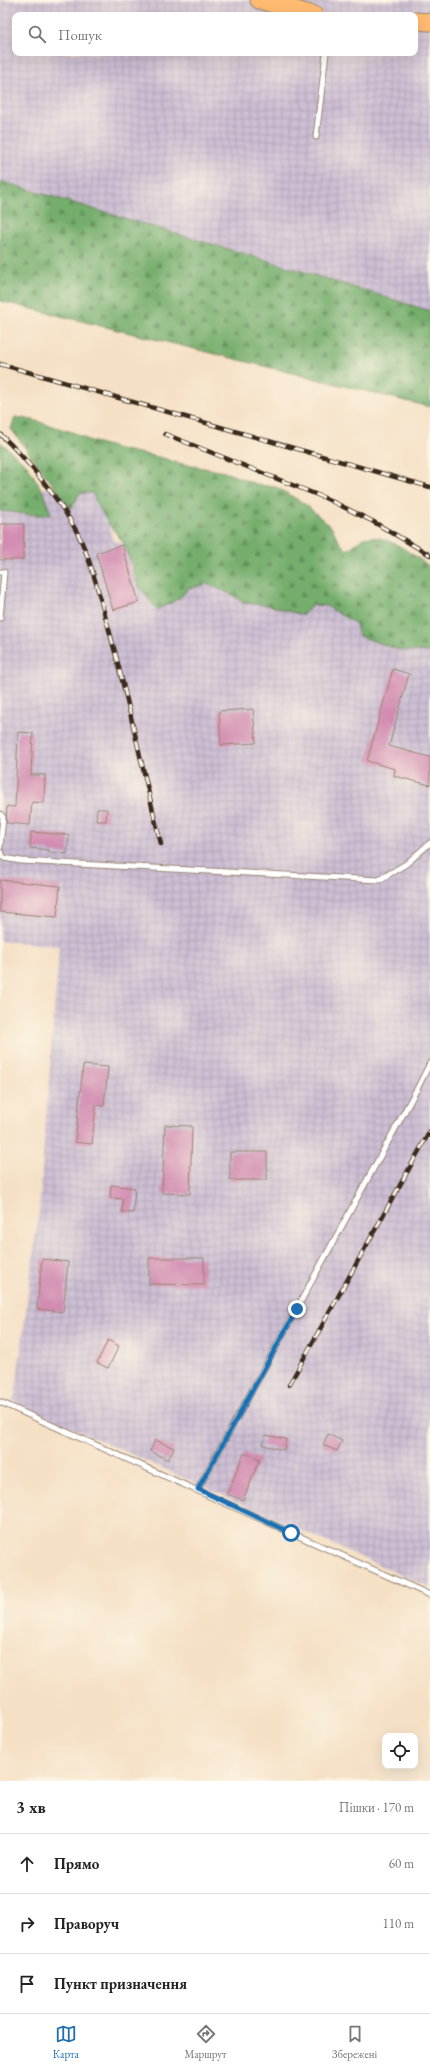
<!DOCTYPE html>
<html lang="uk">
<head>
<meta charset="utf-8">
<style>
	body { margin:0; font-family:"EB Garamond",serif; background:#f6f6f6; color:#222 }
	.controls { position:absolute; right:12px; bottom:12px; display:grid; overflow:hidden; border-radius:8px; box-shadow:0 4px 16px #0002 }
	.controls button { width:36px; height:36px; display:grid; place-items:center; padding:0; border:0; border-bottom:1px solid #e0e0e0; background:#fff; color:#222; font:20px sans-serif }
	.stop { position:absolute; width:12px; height:12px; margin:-9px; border:3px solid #1f6fb2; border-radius:50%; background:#fff }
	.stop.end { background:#1f6fb2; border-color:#fff; box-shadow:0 1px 4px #0008 }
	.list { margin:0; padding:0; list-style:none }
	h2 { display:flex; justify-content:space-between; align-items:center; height:52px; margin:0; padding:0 16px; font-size:17px }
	h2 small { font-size:13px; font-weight:400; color:#767676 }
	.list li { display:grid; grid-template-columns:26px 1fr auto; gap:12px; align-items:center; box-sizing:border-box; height:60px; padding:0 16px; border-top:1px solid #e0e0e0 }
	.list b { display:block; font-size:15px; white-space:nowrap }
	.list em { font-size:13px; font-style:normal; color:#767676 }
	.icon { flex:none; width:22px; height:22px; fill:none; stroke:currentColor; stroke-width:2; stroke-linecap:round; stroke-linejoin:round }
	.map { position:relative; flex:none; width:430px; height:1781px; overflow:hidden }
	.search { position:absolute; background:#fff; box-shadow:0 4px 16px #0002; left:12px; right:12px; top:12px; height:44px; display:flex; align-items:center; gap:10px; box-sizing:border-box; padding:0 14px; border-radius:8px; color:#767676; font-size:15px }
	.sheet { height:232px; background:#fff }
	nav { display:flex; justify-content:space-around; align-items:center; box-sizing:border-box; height:56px; border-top:1px solid #e0e0e0; background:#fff; font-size:11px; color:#767676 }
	nav a { display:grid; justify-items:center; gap:2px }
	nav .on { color:#1f6fb2 }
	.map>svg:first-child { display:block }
	.industrial { fill:url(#industrial-grid); fill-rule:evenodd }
	.forest { fill:url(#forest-firs); stroke:#586c45 }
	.building { fill:#d28cb1 }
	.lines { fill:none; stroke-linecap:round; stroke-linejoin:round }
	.service-casing { stroke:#988572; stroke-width:7 }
	.trunk-casing { stroke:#988572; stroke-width:19 }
	.service { stroke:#fff; stroke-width:5 }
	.trunk { stroke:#ffbb71; stroke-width:17 }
	.rail-casing { stroke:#3b2a1e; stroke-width:4.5 }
	.rail { stroke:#fcf5e5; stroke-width:3; stroke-dasharray:9; stroke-linecap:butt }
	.route { stroke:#1f6fb2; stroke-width:5 }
</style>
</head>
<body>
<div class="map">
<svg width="430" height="1781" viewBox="0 0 430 1781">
	<defs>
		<pattern id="industrial-grid" width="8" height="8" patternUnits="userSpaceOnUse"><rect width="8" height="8" fill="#ccbed3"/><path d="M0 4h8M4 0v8" fill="none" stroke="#b0a3b5"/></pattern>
		<pattern id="forest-firs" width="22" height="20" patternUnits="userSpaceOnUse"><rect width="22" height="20" fill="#74ad6c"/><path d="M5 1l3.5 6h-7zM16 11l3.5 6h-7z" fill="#608d58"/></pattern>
	</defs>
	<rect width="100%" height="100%" fill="#fcf5e5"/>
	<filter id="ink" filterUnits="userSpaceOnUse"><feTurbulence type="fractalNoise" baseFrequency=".025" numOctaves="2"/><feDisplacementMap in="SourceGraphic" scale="8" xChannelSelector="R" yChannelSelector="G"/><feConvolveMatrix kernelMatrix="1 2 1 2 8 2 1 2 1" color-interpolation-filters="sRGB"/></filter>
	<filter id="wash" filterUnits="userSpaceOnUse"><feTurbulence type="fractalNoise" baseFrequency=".012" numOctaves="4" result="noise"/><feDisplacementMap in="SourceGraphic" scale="16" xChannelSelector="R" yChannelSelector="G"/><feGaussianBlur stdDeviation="0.9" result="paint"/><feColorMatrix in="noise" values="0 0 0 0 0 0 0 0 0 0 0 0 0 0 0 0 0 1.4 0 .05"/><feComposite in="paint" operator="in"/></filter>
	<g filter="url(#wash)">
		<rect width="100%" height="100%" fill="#f5e0c5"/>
		<path class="industrial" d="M0,0H430V311L285,266L0,181ZM15,15H415V53H15Z
			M100,484L113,541L143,546L430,630V1588L12,1401L15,1395L39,1210L59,946L0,941V492Z"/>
		<path class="forest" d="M0,181L285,266L430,311V407L0,301Z
			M15,417L33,420L75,433L88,440L119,449L163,458L178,463L224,472L259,485L276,487L305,504L332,528L340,543L347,550C353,546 359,540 365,538C384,532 416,556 430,567V652L400,650L359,636L356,624L326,606L313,605L302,615L267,605L243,603L233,595L208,584L189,588L180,598L157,610L138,585L124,543L108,523L96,502L93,493H80L71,509L11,429Z
			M0,442L27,465L42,490L51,514L36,515L0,511Z"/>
		<g id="blocks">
			<path class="building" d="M0,524H24L23,560H0Z
				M122,545L139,602L113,610L96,553Z
				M393,669L409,674L389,746L430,757V785L394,776L395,769L367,761Z
				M253,709L256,743L221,745L219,711Z
				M18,732L33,733L31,775H45L44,803L32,802L30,825L6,823L7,806L15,807Z
				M97,809H107L106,821H96Z
				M31,832L69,835L67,854L49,852V850L30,848Z
				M0,880L60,886L57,917L0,912Z
				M83,1065L108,1067L104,1106L96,1105L92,1144L75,1142Z
				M165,1125L192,1126L190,1194L162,1193Z
				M230,1152H267V1180H230Z
				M111,1185L135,1188L133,1213L122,1212L123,1199L110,1198Z
				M149,1258H204V1285L149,1284Z
				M42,1259L68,1262L63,1312L37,1309Z
				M108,1340L119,1346L108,1368L97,1363Z
				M328,1434L342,1441L337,1451L323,1445Z
				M265,1435L286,1439L284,1450L263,1445Z
				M155,1440L174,1448L168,1460L150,1451Z
				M244,1453L260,1459L243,1500L227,1494Z"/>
		</g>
	</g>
	<g filter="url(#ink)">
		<use href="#blocks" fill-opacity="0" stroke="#988572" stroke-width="1"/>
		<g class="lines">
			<g class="service-casing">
				<path id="service" d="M316,137L326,53
					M0,572H4L0,618
					M0,814L3,817L0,847
					M0,852L4,858L21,861L379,880L406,864L430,843
					M0,1402L430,1595
					M198,1489L418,1087L430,1063"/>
			</g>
			<g class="trunk-casing">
				<path id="trunk" d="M259,0L314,15
					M415,21L430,22"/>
			</g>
			<use href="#service" class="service"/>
			<use href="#trunk" class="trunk"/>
			<g class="rail-casing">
				<path id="rail" d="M0,364L430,487
					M0,434C28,460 60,500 78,534C92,562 99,596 108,626C128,698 143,772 161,844
					M165,434L325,498L372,521L430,555
					M289,1385L430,1131"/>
			</g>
			<use href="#rail" class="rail"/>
		</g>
	</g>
	<g class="lines" filter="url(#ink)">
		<path class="route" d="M291,1533L198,1489L297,1309"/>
	</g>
</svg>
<div class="controls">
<button><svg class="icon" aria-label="locate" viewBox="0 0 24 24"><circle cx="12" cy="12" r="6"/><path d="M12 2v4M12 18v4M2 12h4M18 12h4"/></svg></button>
</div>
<div class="stop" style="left:291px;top:1533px"></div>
<div class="stop end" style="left:297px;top:1309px"></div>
<div class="search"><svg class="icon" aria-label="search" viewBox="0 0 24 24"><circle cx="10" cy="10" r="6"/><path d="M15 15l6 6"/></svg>Пошук</div>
</div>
<section class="sheet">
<h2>3 хв<small>Пішки · 170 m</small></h2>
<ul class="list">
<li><svg class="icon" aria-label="ahead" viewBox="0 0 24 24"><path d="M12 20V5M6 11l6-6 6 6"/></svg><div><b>Прямо</b></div><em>60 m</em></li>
<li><svg class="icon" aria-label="right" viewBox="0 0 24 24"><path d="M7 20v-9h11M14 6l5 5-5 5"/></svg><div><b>Праворуч</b></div><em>110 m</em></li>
<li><svg class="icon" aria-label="arrive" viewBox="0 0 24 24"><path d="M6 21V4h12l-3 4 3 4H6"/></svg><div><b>Пункт призначення</b></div></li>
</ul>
</section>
<nav>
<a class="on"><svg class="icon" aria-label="map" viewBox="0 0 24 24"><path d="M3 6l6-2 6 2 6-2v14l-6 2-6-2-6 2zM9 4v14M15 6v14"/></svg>Карта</a>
<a><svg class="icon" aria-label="directions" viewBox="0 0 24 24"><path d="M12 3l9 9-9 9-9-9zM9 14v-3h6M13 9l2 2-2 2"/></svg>Маршрут</a>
<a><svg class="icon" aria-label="saved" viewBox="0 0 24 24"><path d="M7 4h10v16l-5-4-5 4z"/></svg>Збережені</a>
</nav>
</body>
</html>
